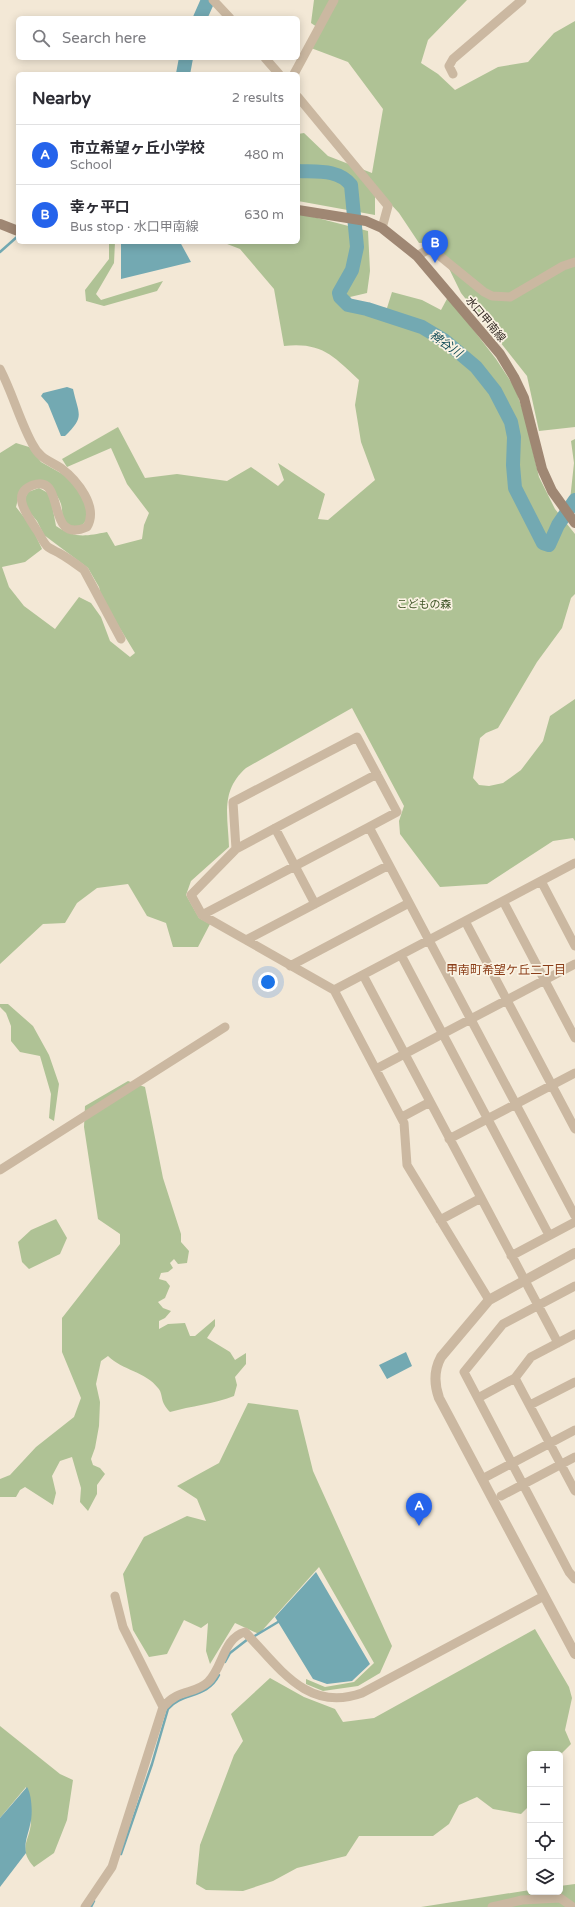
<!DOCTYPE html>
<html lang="en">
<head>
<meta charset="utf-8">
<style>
	body { margin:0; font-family:"Varela Round","Noto Sans JP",sans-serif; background:#f7f7f7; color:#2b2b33 }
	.controls { position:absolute; right:12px; bottom:12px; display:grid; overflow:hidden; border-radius:6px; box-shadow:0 2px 10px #0003 }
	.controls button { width:36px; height:36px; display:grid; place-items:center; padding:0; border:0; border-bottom:1px solid #e1e1e2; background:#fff; color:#2b2b33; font:20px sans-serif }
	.you { position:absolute; left:268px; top:982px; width:14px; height:14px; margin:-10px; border:3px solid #fff; border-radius:50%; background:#1a73e8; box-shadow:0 0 0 6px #1a73e833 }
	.badge { display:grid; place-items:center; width:26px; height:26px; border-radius:50%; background:#2563eb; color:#fff; font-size:13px; font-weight:700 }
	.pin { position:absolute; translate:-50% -33px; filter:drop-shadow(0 1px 2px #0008) }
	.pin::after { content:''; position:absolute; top:21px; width:14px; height:12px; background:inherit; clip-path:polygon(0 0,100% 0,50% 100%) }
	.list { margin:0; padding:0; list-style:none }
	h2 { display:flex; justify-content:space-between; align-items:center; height:52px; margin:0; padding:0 16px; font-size:17px }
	h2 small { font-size:13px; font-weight:400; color:#7c7c81 }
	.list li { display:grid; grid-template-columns:26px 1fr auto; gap:12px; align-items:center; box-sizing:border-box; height:60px; padding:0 16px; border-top:1px solid #e1e1e2 }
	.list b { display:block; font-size:15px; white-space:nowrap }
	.list p { margin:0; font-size:13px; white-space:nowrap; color:#7c7c81 }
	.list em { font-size:13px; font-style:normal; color:#7c7c81 }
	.icon { flex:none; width:22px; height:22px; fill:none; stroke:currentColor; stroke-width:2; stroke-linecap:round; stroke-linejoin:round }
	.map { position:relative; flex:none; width:575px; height:1907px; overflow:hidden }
	.search { position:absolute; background:#fff; box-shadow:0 2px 10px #0003; left:16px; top:16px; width:284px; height:44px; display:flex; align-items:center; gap:10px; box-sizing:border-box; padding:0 14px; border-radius:6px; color:#7c7c81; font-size:15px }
	.panel { position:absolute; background:#fff; box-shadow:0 2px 10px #0003; left:16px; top:72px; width:284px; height:172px; border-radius:6px }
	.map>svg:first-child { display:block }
	.green { fill:#afc295 }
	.water { fill:#73a9b2 }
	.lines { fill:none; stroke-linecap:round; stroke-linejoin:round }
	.stream { stroke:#73a9b2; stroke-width:2.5 }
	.river { stroke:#73a9b2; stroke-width:14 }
	.minor { stroke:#cbb8a1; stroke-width:9 }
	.tertiary { stroke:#cbb8a1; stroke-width:10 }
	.secondary { stroke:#9f8773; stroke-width:10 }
	.labels { text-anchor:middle; stroke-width:3.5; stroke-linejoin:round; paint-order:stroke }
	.street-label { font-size:11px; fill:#352b25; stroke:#faf2e2 }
	.park-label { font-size:11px; fill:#405527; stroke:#faf2e2 }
	.water-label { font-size:12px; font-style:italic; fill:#174f59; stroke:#faf2e2 }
	.neighbourhood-label { font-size:12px; fill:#8a3d18; stroke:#faf2e2 }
</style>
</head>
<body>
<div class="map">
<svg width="575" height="1907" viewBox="0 0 575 1907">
	<rect width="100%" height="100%" fill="#f3e8d6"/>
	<path class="green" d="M314,0H467L428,40L421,63L438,74L455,90L498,67L528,62L554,33L575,21V427L539,431L527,376L461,293L436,242L419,243L399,213L375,187V215L298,201V134L304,133L328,156L372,173L383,109L348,62L311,48L320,29L311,23Z
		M298,213L368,231L370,271L367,293L350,297L352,304L387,308L392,292L422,300L441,310L448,297L496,359L515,388L524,414L539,477L555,509L575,534V594L571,598L562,628L537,662L498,728L486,733L480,738L473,778L479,785L489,786L503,783L521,770L543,741L550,716L575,699V841L573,838L553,841L487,884L440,887L400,834L399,821L404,806L352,708L246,768C220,791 228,816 229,847L191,881L186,895L199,918L210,924L198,947H173L166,923L147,916L128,884L97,888L77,903L65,923L43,924L0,964V453L16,443L29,447L41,462L66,476L77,488L90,512L87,519L82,526L69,527C59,516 64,516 61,504C57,493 50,487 40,480L20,491L16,507L31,526L42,549L25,562L2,567L9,587L24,606L55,629L79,597L91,603L101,617L110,641L130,657L135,653L102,599L99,587L88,568L44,535L37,521L27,509L24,500L28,492L39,488L50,494L56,526C76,539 85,536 107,532L115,546L142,539L144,525L149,513L127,484L111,448L67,467L62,459L118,427L145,478L177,474L227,481L251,467L278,486L284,480L278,463L325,494L318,519L328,520L375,480L361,442L355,405L359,380C333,356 322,342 284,346L274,289L240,249L222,242H298Z
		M109,242H115L114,263L96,294L101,300L163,281L157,291L104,306L86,301L85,290L109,259Z
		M575,439V508H574L570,500L574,463L571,441Z
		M0,1004H8L33,1026L49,1055L59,1084L54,1121L49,1118L51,1094L40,1056L20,1052L11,1041V1026L6,1013L0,1007Z
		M128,1081L145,1087L163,1178L181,1234V1242L189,1251L187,1263L178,1264L174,1259L170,1263L173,1268L168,1272L161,1273L159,1279L166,1281L170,1286L165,1298L158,1302L163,1308L171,1311L165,1318L159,1321V1329L168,1324L185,1323L190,1336H195L215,1319V1326L207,1338L230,1352L235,1360L246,1353V1364L235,1377L237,1385L234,1396C214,1404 191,1406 170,1412C159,1401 164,1395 158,1388C146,1372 122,1370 108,1356L101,1361L96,1384L100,1402L99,1426L95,1448L91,1459L93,1465L100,1468L105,1474L97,1485V1494L88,1511L80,1502L81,1488L72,1457L60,1461L52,1476L56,1493L53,1505L25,1487L20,1490L16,1497H0V1479L10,1475L36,1447L74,1417L81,1398L62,1352V1318L120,1244V1234L98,1219L84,1127L85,1106Z
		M56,1219L67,1238L60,1254L29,1269L22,1262L18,1242L31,1230Z
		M248,1403L298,1410L313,1471L392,1646L380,1673L358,1686L323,1691L306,1684V1679L325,1687L354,1682L374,1663L319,1567L259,1634L235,1623L210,1664L206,1651L208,1623L201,1628L184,1620L167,1654L149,1657L133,1630L123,1574L144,1537L187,1516L206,1521L197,1499L177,1486L219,1463Z
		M535,1629L569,1687L572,1698L565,1730L571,1744L560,1755L530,1754V1805L521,1814L493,1809L477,1797L459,1805L449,1824L433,1836H359L346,1856L297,1868L273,1881L243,1891L206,1890L196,1884L200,1845L234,1755L243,1741L231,1714L270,1678L304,1697L335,1709L343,1722L374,1718Z
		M0,1726L60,1774L73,1780L67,1820L54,1853L34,1867C17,1848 30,1841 31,1822C31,1811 28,1798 26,1787L0,1818Z
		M575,1884V1907H421L530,1890V1892H560V1886Z"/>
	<path class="water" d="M121,242H180L191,262L121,279Z
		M67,387L73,389C79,416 85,416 65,436H61L48,404L41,396L43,393Z
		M406,1352L412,1366L387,1379L379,1365Z
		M316,1572L370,1664L352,1681L327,1684L313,1679L275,1617Z
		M27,1787C32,1795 33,1815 30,1825C28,1835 24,1842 26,1853L0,1887V1818Z"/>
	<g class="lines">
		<path class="stream" d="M0,252L18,236
			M253,1637L278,1622
			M225,1662L230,1653L248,1639
			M121,1854L152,1764L168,1709C182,1692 207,1699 219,1675
			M91,1907L94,1901"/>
		<path class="river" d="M200,18L208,0
			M183,74L186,58
			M298,171C317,172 338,169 351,185L357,247L352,270L339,293L340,297L348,305L367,309L422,327L432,333L444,340L476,367L495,391L511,422L514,437L513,465L515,488L543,543L549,545L558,525L575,500"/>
		<path class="minor" d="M213,0L230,18
			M265,58L279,74
			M294,74L334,0
			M453,74L449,66L453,59L522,0
			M298,97L388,206L382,228
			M417,256L429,249L435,250L441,257L484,292L492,296L510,297L563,266L575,262
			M0,369C13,394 20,422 33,445C39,458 50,461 61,468C77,480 99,507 87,527C44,546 67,473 33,485C9,494 29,517 36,529C40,534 43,543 48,547C51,549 55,551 59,553C68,558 76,564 84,570L121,639
			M275,828L315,904
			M236,849L377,774
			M541,881L575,946
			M503,901L575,1038
			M202,915L369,827
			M465,921L575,1129
			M246,940L389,865
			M401,955L549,1235
			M290,966L409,903
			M363,975L558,1343
			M334,990L575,863
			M376,1069L575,964
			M402,1117L430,1102
			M449,1139L575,1073
			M0,1170L225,1027
			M440,1220L481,1198
			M511,1256L575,1222
			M575,1286L503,1324L464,1372L569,1572L575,1579
			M489,1300L407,1165L404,1123L334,990L202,915L191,895L236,849L233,802L357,737L397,812L369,827L575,1216
			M515,1378L575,1491
			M478,1398L515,1378L531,1357L575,1334
			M530,1405L575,1382
			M482,1479L575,1430
			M501,1496L575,1457
			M115,1596L123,1627L163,1707
			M85,1907L112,1867L163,1707C179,1688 194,1695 208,1682C223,1668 223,1638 245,1632C279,1667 307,1713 362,1693L544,1596
			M492,1907L522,1900L560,1898L573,1907"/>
		<path class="tertiary" d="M575,1253L489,1300L441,1357C434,1370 434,1384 439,1398L575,1654"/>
		<path class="secondary" d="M298,210L366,221L382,228L417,256L500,354L514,377L524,398L542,469L552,491L575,523
			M0,224L18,231"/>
	</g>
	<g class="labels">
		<g class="street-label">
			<text transform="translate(486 319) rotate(50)" y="4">水口甲南線</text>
		</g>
		<g class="park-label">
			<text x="424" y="608">こどもの森</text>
		</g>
		<g class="water-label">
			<text transform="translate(446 344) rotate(35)" y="4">稗谷川</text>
		</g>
		<g class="neighbourhood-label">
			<text x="506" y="974">甲南町希望ケ丘二丁目</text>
		</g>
	</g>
</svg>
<div class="controls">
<button>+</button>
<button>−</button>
<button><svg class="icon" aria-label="locate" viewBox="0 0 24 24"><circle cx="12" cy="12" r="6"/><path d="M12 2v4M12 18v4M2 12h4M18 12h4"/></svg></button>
<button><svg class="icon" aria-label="layers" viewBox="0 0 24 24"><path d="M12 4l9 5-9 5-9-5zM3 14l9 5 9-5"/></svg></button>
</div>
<div class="you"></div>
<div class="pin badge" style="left:419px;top:1526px">A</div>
<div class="pin badge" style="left:435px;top:263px">B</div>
<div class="search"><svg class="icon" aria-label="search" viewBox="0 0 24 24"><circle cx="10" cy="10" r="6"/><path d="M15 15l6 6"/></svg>Search here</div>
<section class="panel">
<h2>Nearby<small>2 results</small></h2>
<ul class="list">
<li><span class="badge">A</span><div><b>市立希望ヶ丘小学校</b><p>School</p></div><em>480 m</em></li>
<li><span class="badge">B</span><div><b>幸ヶ平口</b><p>Bus stop · 水口甲南線</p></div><em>630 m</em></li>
</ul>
</section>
</div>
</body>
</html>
